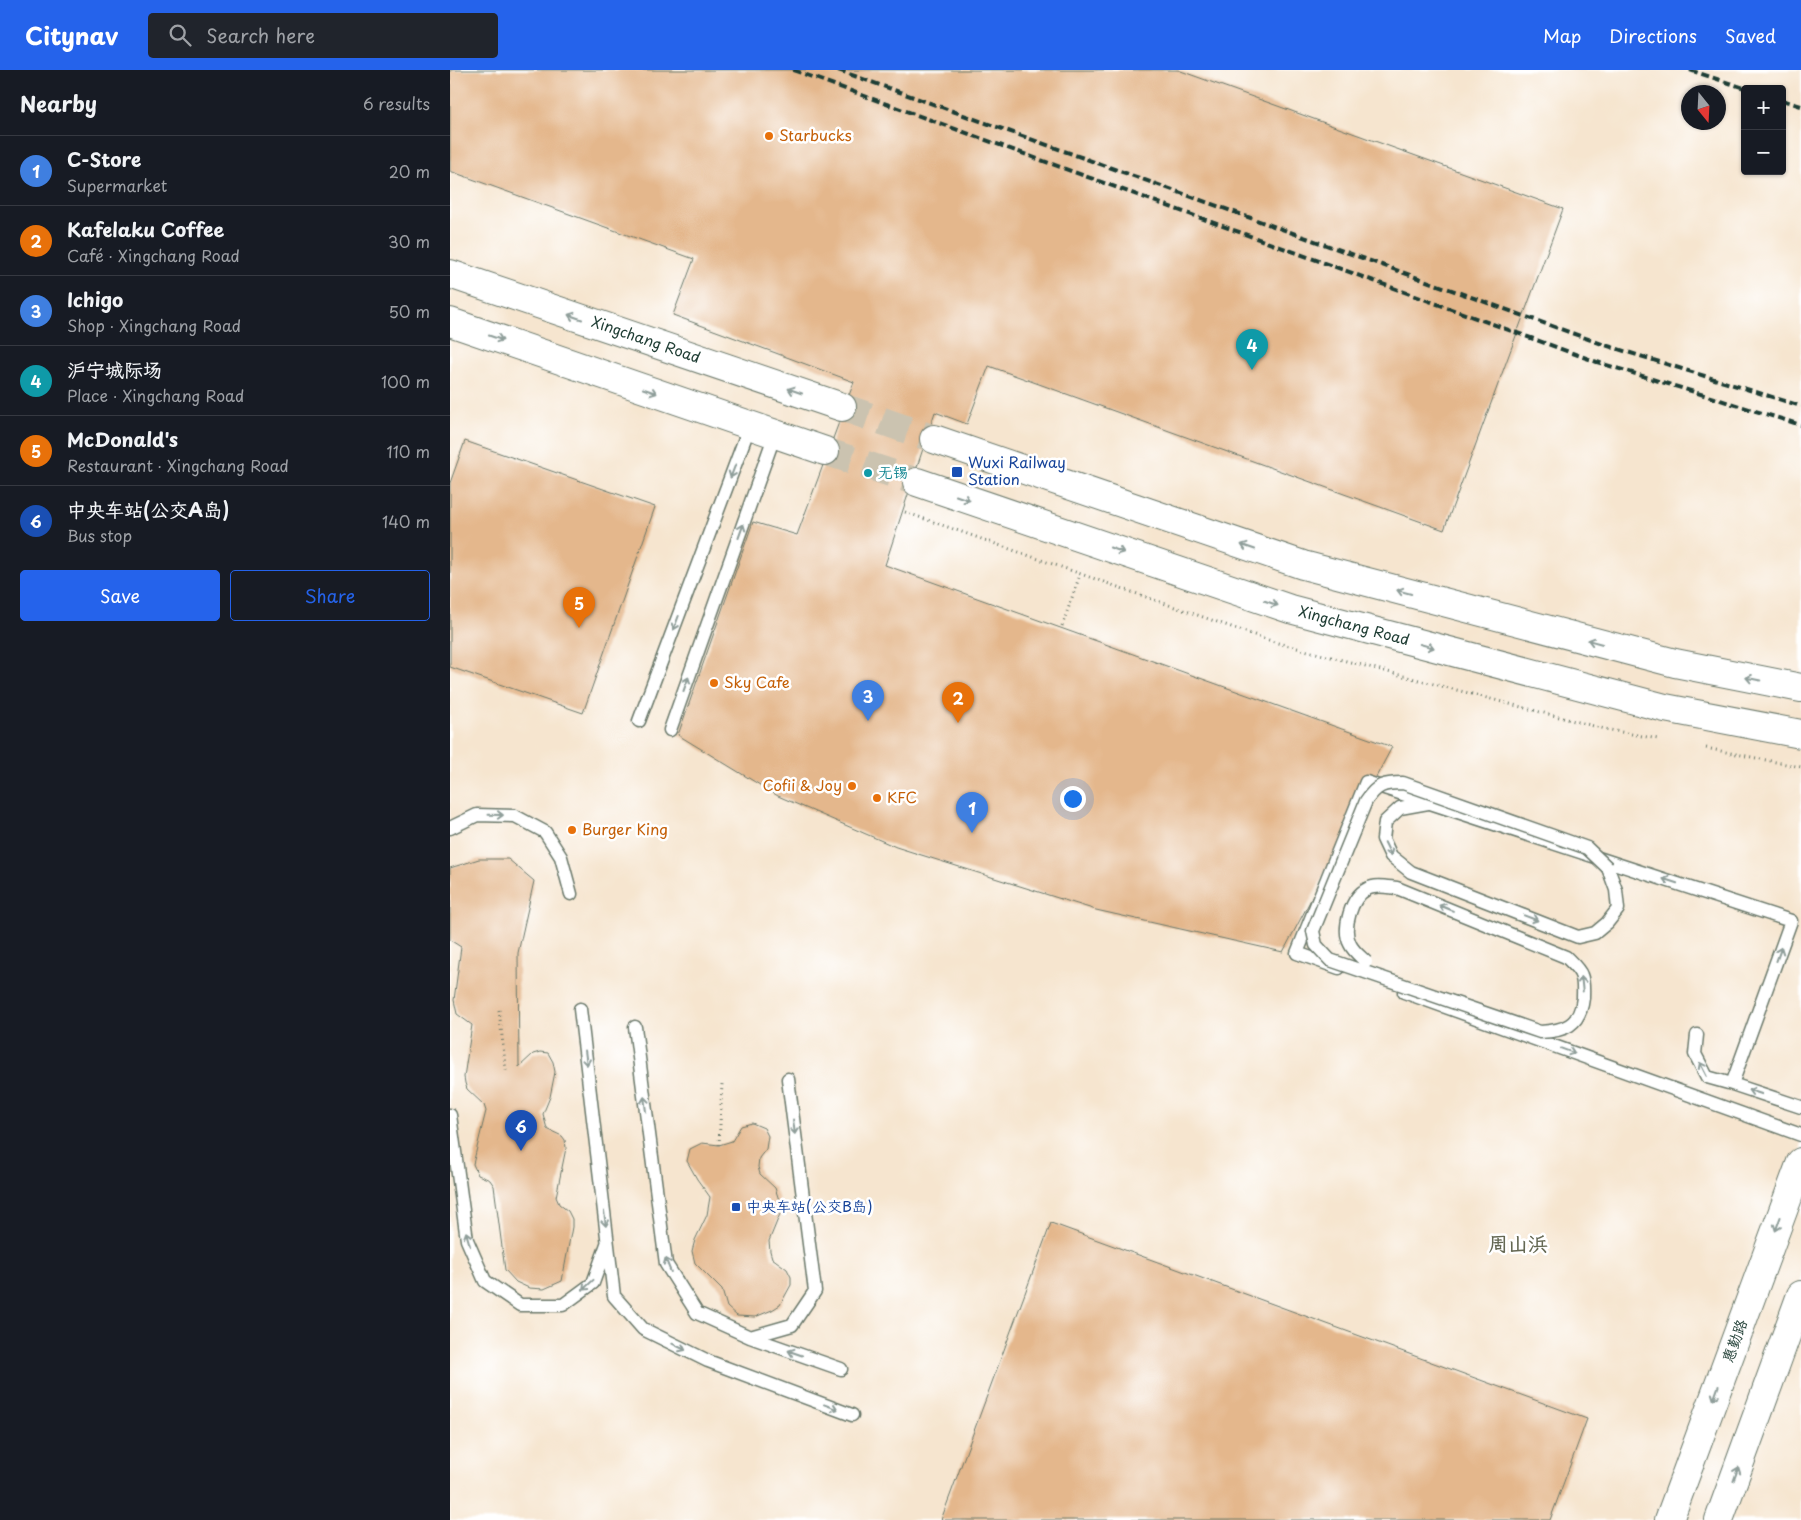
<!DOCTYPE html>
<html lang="en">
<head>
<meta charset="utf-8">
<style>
	body { margin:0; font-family:"Playpen Sans","LXGW WenKai TC",sans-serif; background:#20242c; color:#f1f3f6 }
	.controls { position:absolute; right:15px; top:15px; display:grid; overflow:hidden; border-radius:5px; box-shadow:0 1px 4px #0004 }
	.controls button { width:45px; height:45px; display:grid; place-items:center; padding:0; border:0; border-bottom:1px solid #363941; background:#171b24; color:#f1f3f6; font:25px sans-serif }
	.compass { position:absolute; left:1231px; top:15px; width:45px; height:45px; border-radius:50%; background:#171b24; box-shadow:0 1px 4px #0004; rotate:162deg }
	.you { position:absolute; left:622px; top:728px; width:18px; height:18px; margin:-12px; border:4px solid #fff; border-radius:50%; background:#1a73e8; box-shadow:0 0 0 8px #1a73e833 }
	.badge { display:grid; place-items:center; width:32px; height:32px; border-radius:50%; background:#2563eb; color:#fff; font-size:16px; font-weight:700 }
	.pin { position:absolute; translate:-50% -41px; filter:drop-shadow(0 1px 2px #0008) }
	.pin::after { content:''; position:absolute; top:26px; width:18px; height:15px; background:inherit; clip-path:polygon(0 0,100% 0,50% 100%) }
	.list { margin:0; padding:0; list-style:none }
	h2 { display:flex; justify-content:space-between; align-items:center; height:65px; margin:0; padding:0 20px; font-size:21px }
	h2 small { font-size:16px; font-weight:400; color:#9ea1a6 }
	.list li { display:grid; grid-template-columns:32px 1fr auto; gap:15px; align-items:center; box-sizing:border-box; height:70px; padding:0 20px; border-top:1px solid #363941 }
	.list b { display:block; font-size:19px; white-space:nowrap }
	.list p { margin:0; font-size:16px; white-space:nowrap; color:#9ea1a6 }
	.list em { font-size:16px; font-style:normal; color:#9ea1a6 }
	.actions { display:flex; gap:10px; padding:15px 20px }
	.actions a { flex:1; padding:11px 0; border:1px solid #2563eb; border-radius:5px; text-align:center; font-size:18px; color:#2563eb }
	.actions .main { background:#2563eb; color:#fff }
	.icon { flex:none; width:28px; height:28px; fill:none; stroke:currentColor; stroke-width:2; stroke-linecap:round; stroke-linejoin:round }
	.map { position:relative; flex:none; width:1351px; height:1450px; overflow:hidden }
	header { display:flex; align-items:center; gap:30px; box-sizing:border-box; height:70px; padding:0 25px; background:#2563eb; color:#fff }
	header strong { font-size:24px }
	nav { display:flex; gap:28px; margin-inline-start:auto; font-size:18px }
	.search { width:350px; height:45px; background:#20242c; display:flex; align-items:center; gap:12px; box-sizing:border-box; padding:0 18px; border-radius:5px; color:#9ea1a6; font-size:19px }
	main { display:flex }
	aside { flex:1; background:#171b24 }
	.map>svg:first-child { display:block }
	.building { fill:#e4b78c }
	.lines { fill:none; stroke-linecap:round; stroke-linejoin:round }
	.secondary-tunnel { stroke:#cbc3b0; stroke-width:28; stroke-dasharray:28 14; stroke-linecap:butt }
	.service-casing { stroke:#6a786a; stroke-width:15 }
	.tertiary-casing { stroke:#6a786a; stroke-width:30 }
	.secondary-casing { stroke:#6a786a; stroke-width:30 }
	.path { stroke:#6a786a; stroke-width:3; stroke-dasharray:1 4; stroke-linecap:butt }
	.service { stroke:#fff; stroke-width:12 }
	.tertiary { stroke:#fff; stroke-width:28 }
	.secondary { stroke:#fff; stroke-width:28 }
	.rail { stroke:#1f3d34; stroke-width:4; stroke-dasharray:8 4; stroke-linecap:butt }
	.service-bridge-casing { stroke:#6a786a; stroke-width:15; stroke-linecap:butt }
	.service-bridge { stroke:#fff; stroke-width:12 }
	.oneway { stroke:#8f9e9a }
	.food-dot { fill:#e8710a; stroke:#fff; stroke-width:2 }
	.transit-dot { fill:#1a4fb4; stroke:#fff; stroke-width:2 }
	.culture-dot { fill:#0f9aa8; stroke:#fff; stroke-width:2 }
	.labels { text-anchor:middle; stroke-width:5; stroke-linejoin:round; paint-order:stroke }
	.food-label { font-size:15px; fill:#c56008; stroke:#fff; text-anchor:start }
	.street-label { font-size:15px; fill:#1f3d34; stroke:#fff }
	.transit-label { font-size:15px; fill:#164399; stroke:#fff; text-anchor:start }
	.culture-label { font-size:15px; fill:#0d838f; stroke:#fff; text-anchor:start }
	.district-label { font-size:20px; font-weight:bold; fill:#646853; stroke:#fff }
</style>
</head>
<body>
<header>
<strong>Citynav</strong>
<div class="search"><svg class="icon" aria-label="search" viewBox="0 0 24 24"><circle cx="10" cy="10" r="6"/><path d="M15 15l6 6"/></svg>Search here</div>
<nav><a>Map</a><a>Directions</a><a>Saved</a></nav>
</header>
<main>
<aside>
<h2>Nearby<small>6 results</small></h2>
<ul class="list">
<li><span class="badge" style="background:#3f7fe0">1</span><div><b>C-Store</b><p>Supermarket</p></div><em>20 m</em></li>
<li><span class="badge" style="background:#e8710a">2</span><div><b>Kafelaku Coffee</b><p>Café · Xingchang Road</p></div><em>30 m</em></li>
<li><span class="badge" style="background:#3f7fe0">3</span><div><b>Ichigo</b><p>Shop · Xingchang Road</p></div><em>50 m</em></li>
<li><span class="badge" style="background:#0f9aa8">4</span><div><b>沪宁城际场</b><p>Place · Xingchang Road</p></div><em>100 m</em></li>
<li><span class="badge" style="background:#e8710a">5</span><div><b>McDonald's</b><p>Restaurant · Xingchang Road</p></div><em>110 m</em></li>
<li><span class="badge" style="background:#1a4fb4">6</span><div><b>中央车站(公交A岛)</b><p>Bus stop</p></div><em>140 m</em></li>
</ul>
<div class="actions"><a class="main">Save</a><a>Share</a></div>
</aside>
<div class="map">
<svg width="1351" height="1450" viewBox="0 0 1351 1450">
	<rect width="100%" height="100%" fill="#fff"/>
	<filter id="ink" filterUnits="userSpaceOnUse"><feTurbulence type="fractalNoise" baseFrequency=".02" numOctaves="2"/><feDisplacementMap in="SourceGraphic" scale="10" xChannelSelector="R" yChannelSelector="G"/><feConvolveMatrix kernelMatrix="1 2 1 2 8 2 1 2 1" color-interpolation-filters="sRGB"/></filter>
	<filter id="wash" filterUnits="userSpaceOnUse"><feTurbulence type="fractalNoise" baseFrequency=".0096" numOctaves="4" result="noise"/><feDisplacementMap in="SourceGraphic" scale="20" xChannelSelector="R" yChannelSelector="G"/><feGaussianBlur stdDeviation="1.12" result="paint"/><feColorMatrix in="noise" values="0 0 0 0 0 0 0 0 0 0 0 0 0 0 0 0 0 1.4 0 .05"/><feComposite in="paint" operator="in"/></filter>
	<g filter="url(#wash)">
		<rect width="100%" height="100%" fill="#f6e5cf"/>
		<g id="blocks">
			<path class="building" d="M0,0H728L1113,139L994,460L539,296L517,354L485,342L435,495L942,677L833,882L646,840L446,777L328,726L228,665L303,452L347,465L404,312L223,245L244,189L0,101Z
				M15,371L205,437L133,643L0,597V413Z
				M29,789H58L84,811L68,883L69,997L83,984L90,982L98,983L103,992L105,1002L100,1027L93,1044L97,1059L112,1066L115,1070L116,1078L106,1127L109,1134L118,1141L122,1149V1157L112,1211L94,1219L79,1218L66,1212L55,1200L44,1116L40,1110L28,1105L23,1094L36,1041L34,1035L17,1019L15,1013L14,1007L22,955L7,944L4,930L11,877L0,870V798Z
				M302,1053L314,1058L318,1066L316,1079L309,1088L308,1097L310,1104L325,1118L332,1139L319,1171L320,1181L322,1188L337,1199L341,1207V1215L330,1235L322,1240L305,1247L287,1246L277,1237L272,1220L245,1193L242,1181L245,1170L257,1145L260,1127L247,1109L237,1091L240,1079L252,1073L269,1075L282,1071L291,1056Z
				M601,1153L1137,1349L1100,1450H491Z"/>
		</g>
	</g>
	<g filter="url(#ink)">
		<use href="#blocks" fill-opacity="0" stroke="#6a786a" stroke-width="1"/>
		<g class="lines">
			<path class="secondary-tunnel" d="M392,337L484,369
				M375,381L467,412"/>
			<g class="service-casing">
				<path id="service" d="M189,651L300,355
					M220,660L325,364
					M978,733L950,738L935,752L933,769L941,786L961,802L1128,867L1145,863L1157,853L1168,839L1166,820L1158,798
					M0,758L27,745L65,746L95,762L111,787L121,824
					M889,898L847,883L916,712L1341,851L1282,1014L1351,1037
					M954,922L1351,1065
					M130,939L164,1226L193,1259L258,1291L402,1345
					M185,957L216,1194L247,1243L300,1267L391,1299
					M1247,965L1245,984L1257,1007L1282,1014
					M0,1045L17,1170L35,1211L70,1235H113L143,1213L157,1174
					M300,1267L342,1255L365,1221L338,1009"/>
			</g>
			<g class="tertiary-casing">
				<path id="tertiary" d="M1219,1450L1351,1092
					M1269,1450L1351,1225"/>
			</g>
			<g class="secondary-casing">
				<path id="secondary" d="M0,204L392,337
					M0,252L375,381
					M484,369L853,495L1225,593L1351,618
					M467,412L840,539L1215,638L1351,664"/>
			</g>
			<path class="path" d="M455,442L824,572L1155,659L1208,669
				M612,556L630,505
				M1256,678L1351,697
				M49,940L56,1001
				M269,1075L272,1014"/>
			<use href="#service" class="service"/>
			<use href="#tertiary" class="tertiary"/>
			<use href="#secondary" class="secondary"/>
			<path class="rail" d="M343,0L1147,292L1351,355
				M388,0L1155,275L1351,336
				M1240,0L1297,19
				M1332,30L1351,36"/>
			<g class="service-bridge-casing">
				<path id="service-bridge" d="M916,892C911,887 903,881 900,874C892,859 901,827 917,819C926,814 937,817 947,818L1116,887C1121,892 1129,899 1131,905C1134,912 1133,921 1133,928C1130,956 1114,961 1090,962L880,890L866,875L863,861L916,731C927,715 933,713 953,713L1137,778L1158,798"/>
			</g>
			<use href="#service-bridge" class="service-bridge"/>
		</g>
		<defs><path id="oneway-shaft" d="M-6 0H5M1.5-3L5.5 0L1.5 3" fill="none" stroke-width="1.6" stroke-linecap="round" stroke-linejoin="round" transform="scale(1.25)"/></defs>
		<g class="oneway">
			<use href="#oneway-shaft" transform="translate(125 247) rotate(-161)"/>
			<use href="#oneway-shaft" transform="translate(46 268) rotate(19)"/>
			<use href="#oneway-shaft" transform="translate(200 321) rotate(19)"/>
			<use href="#oneway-shaft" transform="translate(345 321) rotate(-161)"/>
			<use href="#oneway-shaft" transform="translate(283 401) rotate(111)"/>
			<use href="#oneway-shaft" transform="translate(513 428) rotate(19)"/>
			<use href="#oneway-shaft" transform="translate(291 461) rotate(-70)"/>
			<use href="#oneway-shaft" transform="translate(798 477) rotate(-161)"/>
			<use href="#oneway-shaft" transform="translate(667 480) rotate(19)"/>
			<use href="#oneway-shaft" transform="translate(954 522) rotate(-165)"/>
			<use href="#oneway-shaft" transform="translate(821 533) rotate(19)"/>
			<use href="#oneway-shaft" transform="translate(226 553) rotate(111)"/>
			<use href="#oneway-shaft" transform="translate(1145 572) rotate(-165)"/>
			<use href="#oneway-shaft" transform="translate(977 576) rotate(15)"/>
			<use href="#oneway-shaft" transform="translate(1303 609) rotate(-169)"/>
			<use href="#oneway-shaft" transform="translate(236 614) rotate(-70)"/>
			<use href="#oneway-shaft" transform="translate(46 745) rotate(1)"/>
			<use href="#oneway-shaft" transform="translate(938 779) rotate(64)"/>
			<use href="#oneway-shaft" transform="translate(1220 811) rotate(-162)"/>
			<use href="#oneway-shaft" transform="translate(996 838) rotate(-158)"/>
			<use href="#oneway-shaft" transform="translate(1081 848) rotate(21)"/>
			<use href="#oneway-shaft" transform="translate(1329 884) rotate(-70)"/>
			<use href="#oneway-shaft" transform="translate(1132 914) rotate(-96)"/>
			<use href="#oneway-shaft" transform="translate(1118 981) rotate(20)"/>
			<use href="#oneway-shaft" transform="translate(136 988) rotate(83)"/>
			<use href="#oneway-shaft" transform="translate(1253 999) rotate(-117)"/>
			<use href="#oneway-shaft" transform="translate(1305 1022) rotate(-162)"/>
			<use href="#oneway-shaft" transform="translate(195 1034) rotate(-97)"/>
			<use href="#oneway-shaft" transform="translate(344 1057) rotate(83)"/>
			<use href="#oneway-shaft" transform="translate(155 1149) rotate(83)"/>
			<use href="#oneway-shaft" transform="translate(1328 1154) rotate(110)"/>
			<use href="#oneway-shaft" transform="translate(18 1169) rotate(-106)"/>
			<use href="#oneway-shaft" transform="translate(218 1195) rotate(-112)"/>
			<use href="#oneway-shaft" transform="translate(138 1215) rotate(137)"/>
			<use href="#oneway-shaft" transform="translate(229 1277) rotate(26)"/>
			<use href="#oneway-shaft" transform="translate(345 1283) rotate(-161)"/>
			<use href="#oneway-shaft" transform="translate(1266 1323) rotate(110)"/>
			<use href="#oneway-shaft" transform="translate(381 1337) rotate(20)"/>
			<use href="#oneway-shaft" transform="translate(1286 1404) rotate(-70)"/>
		</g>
	</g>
	<g class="food-dot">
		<circle cx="319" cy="66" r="5"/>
		<circle cx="264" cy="613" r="5"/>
		<circle cx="402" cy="716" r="5"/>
		<circle cx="427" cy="728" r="5"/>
		<circle cx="122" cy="760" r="5"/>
	</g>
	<g class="transit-dot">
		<rect x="501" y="396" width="12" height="12" rx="2.5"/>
		<rect x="281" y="1132" width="10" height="10" rx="2.5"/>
	</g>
	<circle class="culture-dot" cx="418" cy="403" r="5"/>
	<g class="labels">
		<g class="food-label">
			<text x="329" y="71">Starbucks</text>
			<text x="274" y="618">Sky Cafe</text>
			<text x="392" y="721" text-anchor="end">Cofii &amp; Joy</text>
			<text x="437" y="733">KFC</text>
			<text x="132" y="765">Burger King</text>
		</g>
		<g class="street-label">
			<text transform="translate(196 270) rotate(19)" y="5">Xingchang Road</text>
			<text transform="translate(904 556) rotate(15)" y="5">Xingchang Road</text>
			<text transform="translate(1285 1271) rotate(-70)" y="5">惠勤路</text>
		</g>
		<g class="transit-label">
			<text x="518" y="398">Wuxi Railway<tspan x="518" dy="17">Station</tspan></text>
			<text x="296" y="1142">中央车站(公交B岛)</text>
		</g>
		<g class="culture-label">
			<text x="428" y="408">无锡</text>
		</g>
		<g class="district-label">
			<text x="1068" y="1181">周山浜</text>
		</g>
	</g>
</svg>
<div class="controls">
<button>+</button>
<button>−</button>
</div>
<svg class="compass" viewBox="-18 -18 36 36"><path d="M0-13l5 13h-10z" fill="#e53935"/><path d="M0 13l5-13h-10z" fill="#9ea1a6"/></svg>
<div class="you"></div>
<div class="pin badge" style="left:522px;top:763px;background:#3f7fe0">1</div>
<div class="pin badge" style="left:508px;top:653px;background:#e8710a">2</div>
<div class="pin badge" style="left:418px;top:651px;background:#3f7fe0">3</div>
<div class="pin badge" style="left:802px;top:300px;background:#0f9aa8">4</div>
<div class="pin badge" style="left:129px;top:558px;background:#e8710a">5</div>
<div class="pin badge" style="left:71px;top:1081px;background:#1a4fb4">6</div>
</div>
</main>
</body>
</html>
